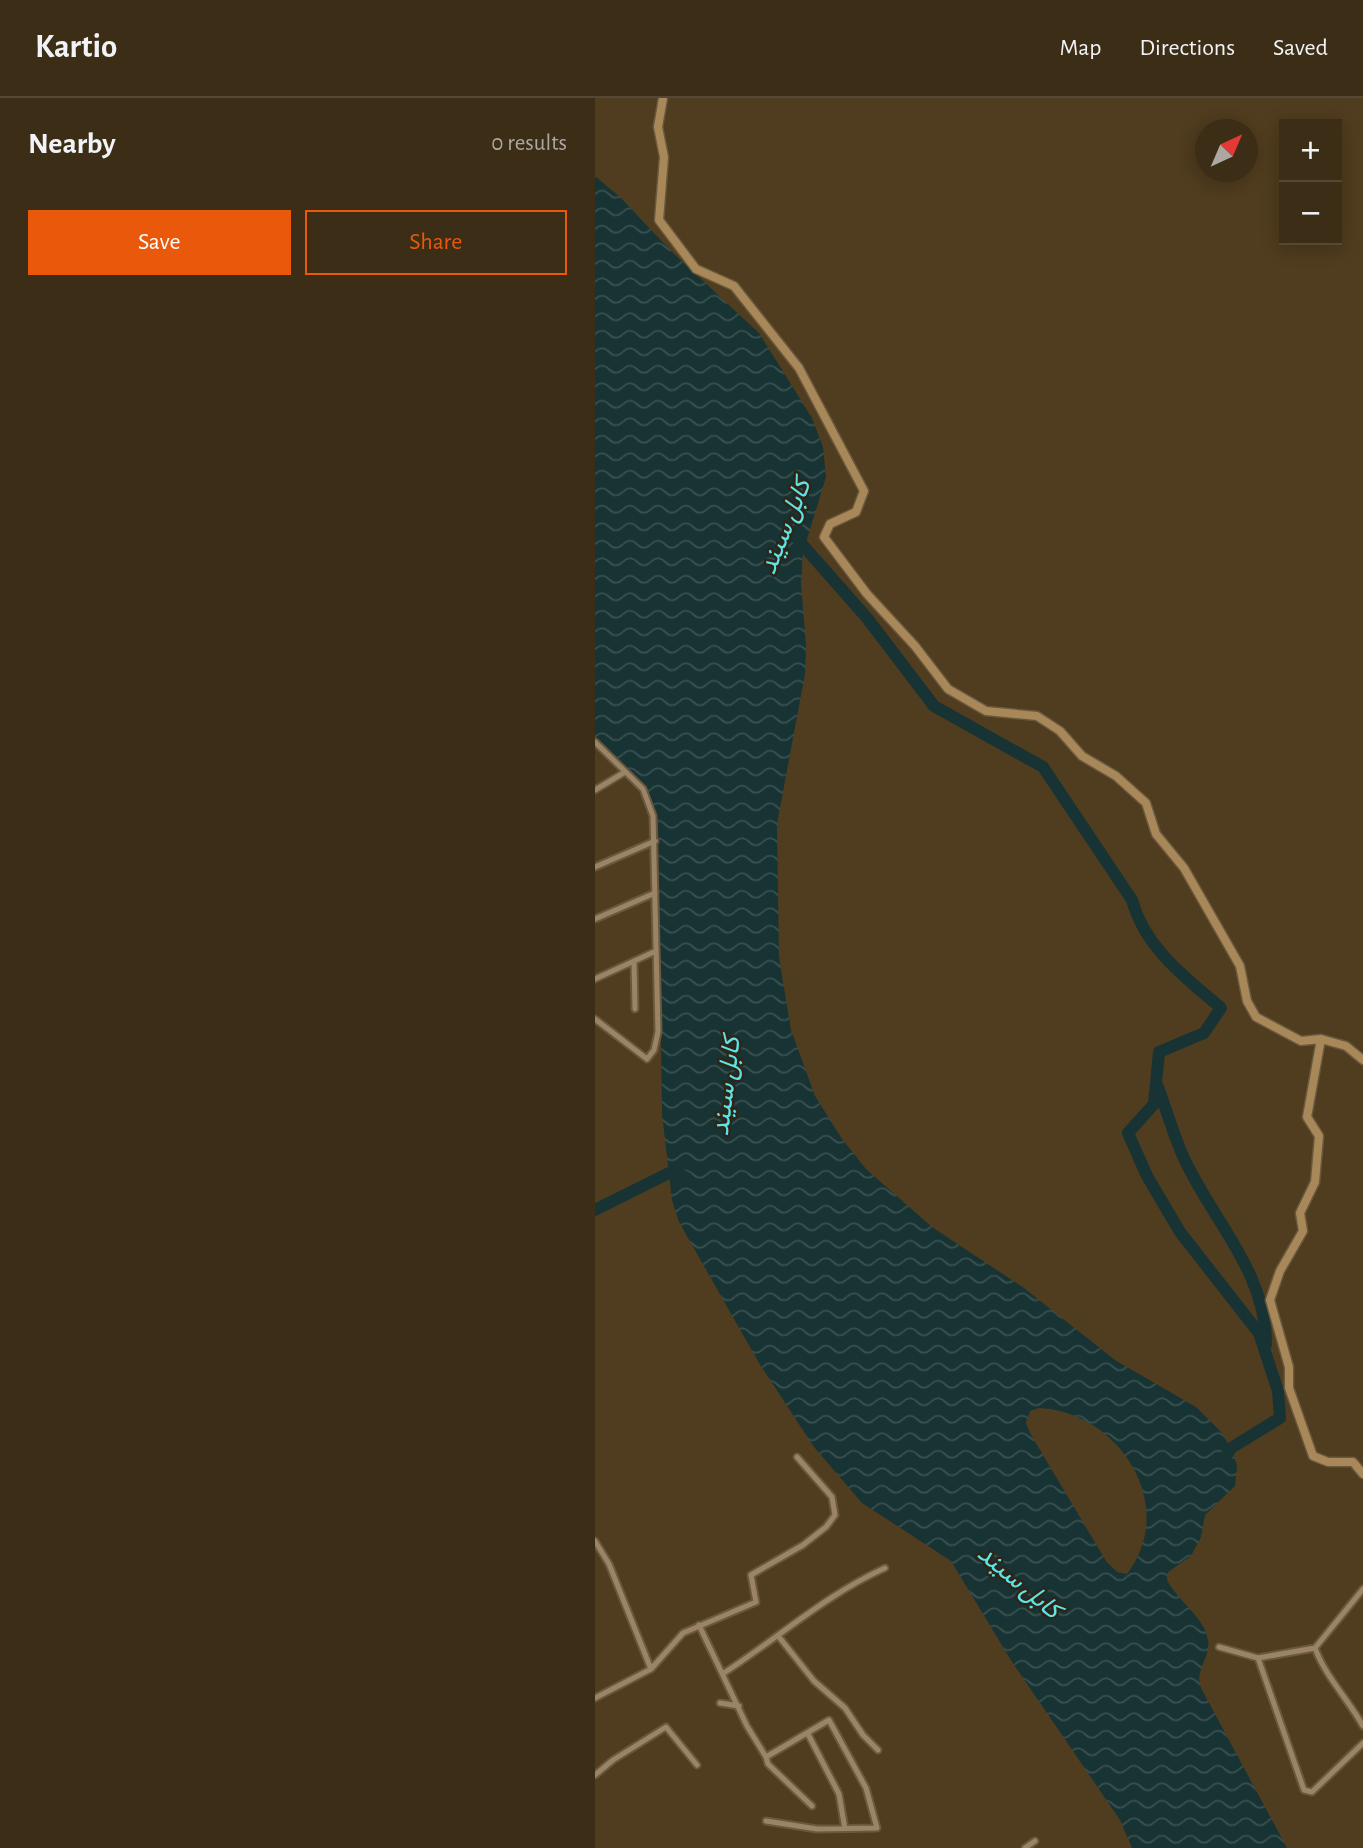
<!DOCTYPE html>
<html lang="en">
<head>
<meta charset="utf-8">
<style>
	body { margin:0; font-family:"Alegreya Sans",Vazirmatn,sans-serif; background:#473923; color:#f1f3f6 }
	.controls { position:absolute; right:21px; top:21px; display:grid; overflow:hidden; border-radius:0px; box-shadow:0 4px 18px #0003 }
	.controls button { width:63px; height:63px; display:grid; place-items:center; padding:0; border:0; border-bottom:2px solid #554935; background:#3c2d16; color:#f1f3f6; font:35px sans-serif }
	.compass { position:absolute; left:600px; top:21px; width:63px; height:63px; border-radius:50%; background:#3c2d16; box-shadow:0 4px 18px #0003; rotate:44deg }
	.list { margin:0; padding:0; list-style:none }
	h2 { display:flex; justify-content:space-between; align-items:center; height:91px; margin:0; padding:0 28px; font-size:30px }
	h2 small { font-size:23px; font-weight:400; color:#aca8a1 }
	.actions { display:flex; gap:14px; padding:21px 28px }
	.actions a { flex:1; padding:16px 0; border:2px solid #ea580c; border-radius:0px; text-align:center; font-size:24px; color:#ea580c }
	.actions .main { background:#ea580c; color:#fff }
	.map { position:relative; flex:none; width:768px; height:1750px; overflow:hidden }
	header { display:flex; align-items:center; gap:42px; box-sizing:border-box; height:98px; padding:0 35px; background:#3c2d16; border-bottom:2px solid #554935 }
	header strong { font-size:33px }
	nav { display:flex; gap:38px; margin-inline-start:auto; font-size:24px }
	main { display:flex }
	aside { flex:1; background:#3c2d16 }
	.map>svg:first-child { display:block }
	.water { fill:url(#water-waves); fill-rule:evenodd }
	.lines { fill:none; stroke-linecap:round; stroke-linejoin:round }
	.river { stroke:#183334; stroke-width:12 }
	.street-casing { stroke:#69583e; stroke-width:9 }
	.secondary-casing { stroke:#69583e; stroke-width:11 }
	.street { stroke:#9a8465; stroke-width:5 }
	.secondary { stroke:#a88858; stroke-width:8 }
	.labels { text-anchor:middle; stroke-width:5; stroke-linejoin:round; paint-order:stroke }
	.water-label { font-size:26px; font-style:italic; fill:#5ce4e6; stroke:#2e2518 }
</style>
</head>
<body>
<header>
<strong>Kartio</strong>
<nav><a>Map</a><a>Directions</a><a>Saved</a></nav>
</header>
<main>
<aside>
<h2>Nearby<small>0 results</small></h2>
<ul class="list">
</ul>
<div class="actions"><a class="main">Save</a><a>Share</a></div>
</aside>
<div class="map">
<svg width="768" height="1750" viewBox="0 0 768 1750">
	<defs>
		<pattern id="water-waves" width="16" height="10" patternUnits="userSpaceOnUse" patternTransform="scale(1.75)"><rect width="16" height="10" fill="#183334"/><path d="M0 5q4-4 8 0t8 0" fill="none" stroke="#395050"/></pattern>
	</defs>
	<rect width="100%" height="100%" fill="#503c1e"/>
	<path class="water" d="M0,78L26,100L76,153L164,235L217,320L228,349L231,379L208,454L206,486L211,547L210,576L182,726L184,859L196,932L220,998L247,1041L271,1071L337,1129L429,1190L520,1262L601,1309L626,1334L636,1350L642,1368L640,1388L610,1417L606,1439L596,1458L573,1474L572,1482C582,1502 610,1520 613,1542C616,1561 599,1571 606,1590L692,1750H537L525,1722L417,1564L356,1463L267,1405L219,1349L164,1265L84,1124L77,1102L67,1016L63,723C56,685 24,665 0,639ZM444,1310C525,1314 584,1408 532,1476L522,1474L511,1463L435,1335L431,1325L435,1313Z"/>
	<g class="lines">
		<path class="river" d="M198,436L272,520L339,608L448,669L537,802C550,850 590,879 626,910L609,935L564,954L559,1006L533,1035L552,1078L585,1134L664,1235L683,1293L685,1320L636,1350L628,1363
			M563,989C571,1011 578,1034 587,1056C615,1120 672,1173 671,1247
			M0,1112L74,1075L88,1078"/>
		<g class="street-casing">
			<path id="street" d="M0,644L48,691L58,718L63,934L59,952L52,961L0,921
				M0,692L30,674
				M0,769L60,743
				M0,821L60,795
				M39,863L40,911
				M0,881L61,853
				M0,1443L14,1466L56,1571
				M768,1491L720,1550C730,1578 753,1601 768,1628
				M104,1527L152,1628L171,1659L234,1622L271,1690L282,1730L222,1731L171,1723
				M184,1539L219,1583L250,1610L268,1637L283,1652
				M624,1549L663,1560L720,1550
				M663,1560L709,1692L717,1694L768,1645
				M129,1575C183,1540 232,1496 290,1470
				M0,1600L56,1571L88,1535L161,1504L156,1477L208,1447L231,1429L240,1417L237,1399L202,1359
				M125,1605L144,1608
				M213,1636L244,1696L250,1731
				M171,1659L173,1666L217,1708
				M0,1677L18,1662L71,1629L102,1667
				M430,1750L440,1743"/>
		</g>
		<g class="secondary-casing">
			<path id="secondary" d="M68,0L63,29L69,59L64,122L101,171L139,188L204,270L269,393L261,414L235,426L229,439L272,496L320,548L353,591L391,613L442,618L465,633L487,658L521,678L551,705L561,736L589,770L645,868L652,903L661,919L706,943L726,941L751,948L768,962
				M726,941L712,1019L724,1038L720,1084L705,1115L708,1133L685,1173L675,1202L694,1269V1290L718,1358L733,1364H758L768,1376"/>
		</g>
		<use href="#street" class="street"/>
		<use href="#secondary" class="secondary"/>
	</g>
	<g class="labels">
		<g class="water-label">
			<text transform="translate(189 428) rotate(-68)" y="9">کابل سيند</text>
			<text transform="translate(130 988) rotate(-83)" y="9">کابل سيند</text>
			<text transform="translate(425 1483) rotate(40)" y="9">کابل سيند</text>
		</g>
	</g>
</svg>
<div class="controls">
<button>+</button>
<button>−</button>
</div>
<svg class="compass" viewBox="-18 -18 36 36"><path d="M0-13l5 13h-10z" fill="#e53935"/><path d="M0 13l5-13h-10z" fill="#aca8a1"/></svg>
</div>
</main>
</body>
</html>
